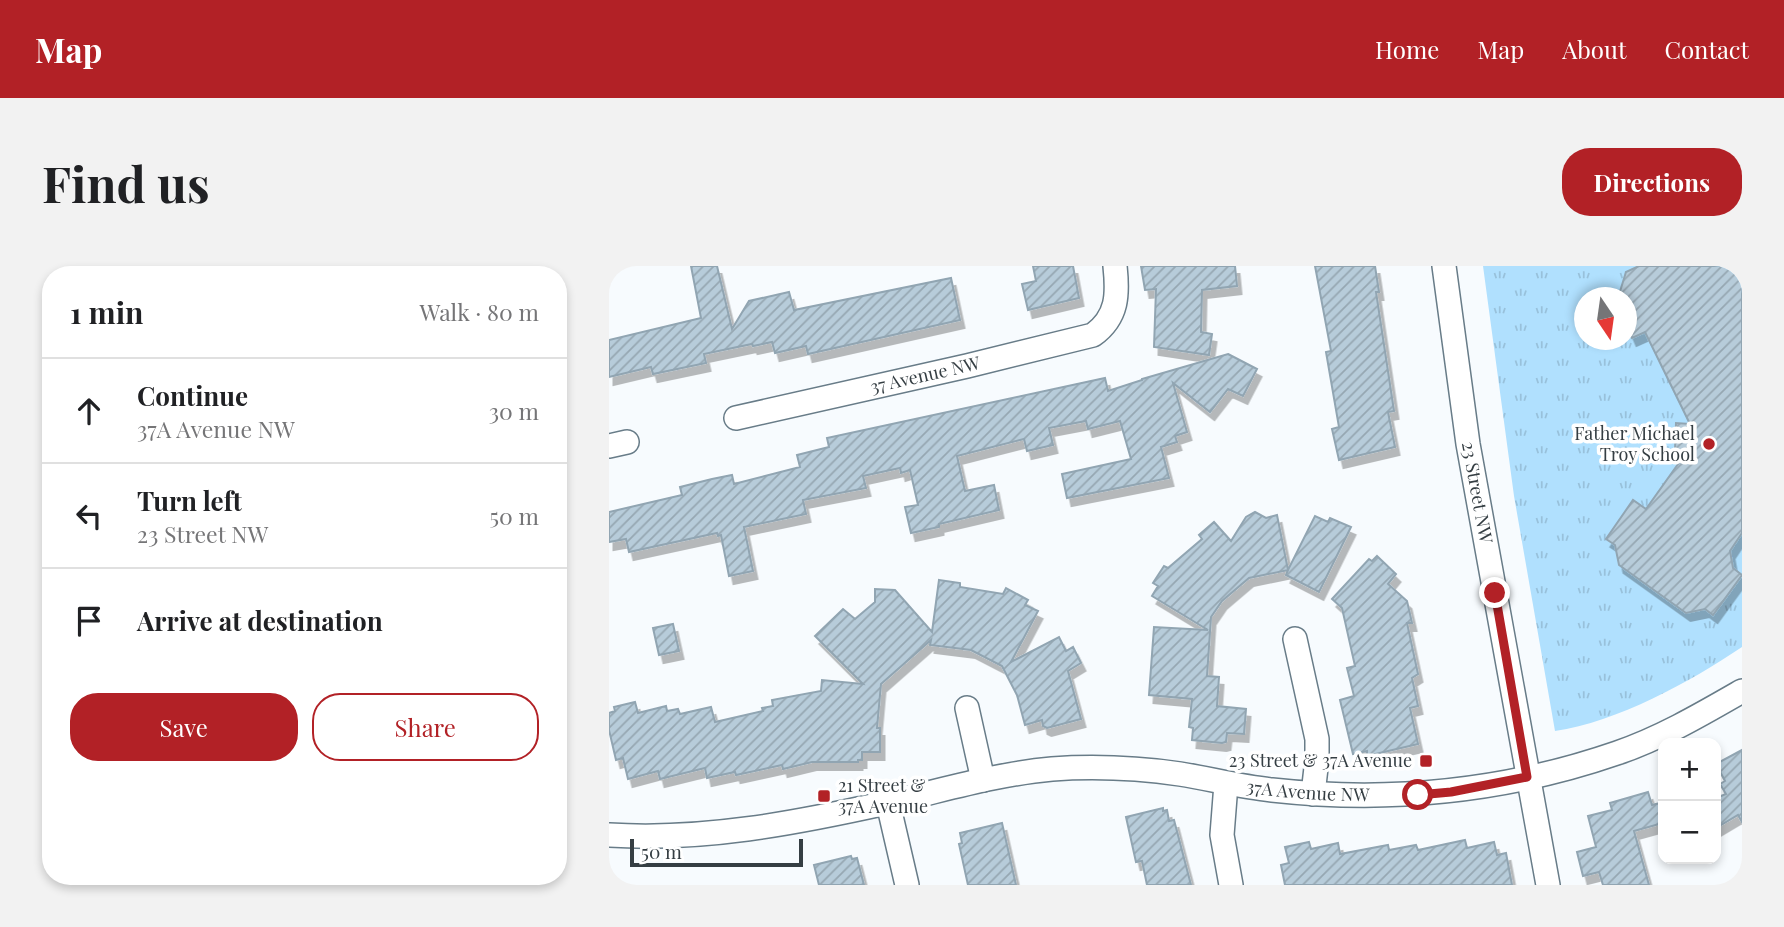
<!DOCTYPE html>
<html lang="en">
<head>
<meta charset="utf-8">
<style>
	body { margin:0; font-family:"Playfair Display",serif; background:#f2f2f2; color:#202124 }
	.controls { position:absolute; right:21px; bottom:21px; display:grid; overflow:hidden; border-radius:14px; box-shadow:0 4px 10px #0003 }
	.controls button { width:63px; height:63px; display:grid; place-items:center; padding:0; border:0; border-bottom:2px solid #e0e0e0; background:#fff; color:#202124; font:35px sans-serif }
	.compass { position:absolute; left:965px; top:21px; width:63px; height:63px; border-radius:50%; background:#fff; box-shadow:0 4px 10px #0003; rotate:167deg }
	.scale { position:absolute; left:21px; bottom:18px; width:173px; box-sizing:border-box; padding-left:7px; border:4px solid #353e43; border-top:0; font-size:19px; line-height:24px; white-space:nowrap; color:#353e43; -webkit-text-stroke:5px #fff; paint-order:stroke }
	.stop { position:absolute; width:21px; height:21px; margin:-16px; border:5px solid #b22126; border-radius:50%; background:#fff }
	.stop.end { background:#b22126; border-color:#fff; box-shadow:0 2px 7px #0008 }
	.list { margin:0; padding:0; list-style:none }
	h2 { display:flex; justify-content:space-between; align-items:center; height:91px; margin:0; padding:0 28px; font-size:30px }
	h2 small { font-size:23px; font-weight:400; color:#757577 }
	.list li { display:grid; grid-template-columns:46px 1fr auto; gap:21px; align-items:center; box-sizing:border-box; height:105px; padding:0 28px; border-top:2px solid #e0e0e0 }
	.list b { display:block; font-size:26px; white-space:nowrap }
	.list p { margin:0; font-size:23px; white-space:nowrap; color:#757577 }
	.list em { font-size:23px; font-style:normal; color:#757577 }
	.actions { display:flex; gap:14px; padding:21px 28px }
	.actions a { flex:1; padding:16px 0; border:2px solid #b22126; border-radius:28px; text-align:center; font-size:24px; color:#b22126 }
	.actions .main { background:#b22126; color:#fff }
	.icon { flex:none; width:38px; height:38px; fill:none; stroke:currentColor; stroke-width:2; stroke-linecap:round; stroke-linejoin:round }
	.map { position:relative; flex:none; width:1133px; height:619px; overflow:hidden; border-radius:28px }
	header { display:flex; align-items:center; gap:42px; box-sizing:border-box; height:98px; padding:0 35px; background:#b22126; color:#fff }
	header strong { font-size:33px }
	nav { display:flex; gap:38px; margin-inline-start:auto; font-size:24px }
	.intro { display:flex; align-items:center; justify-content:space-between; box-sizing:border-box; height:168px; padding:0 42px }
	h1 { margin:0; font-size:49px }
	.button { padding:18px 32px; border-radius:28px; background:#b22126; color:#fff; font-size:24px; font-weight:700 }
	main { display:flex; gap:42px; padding:0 42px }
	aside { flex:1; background:#fff; border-radius:28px; box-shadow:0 4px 10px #0003 }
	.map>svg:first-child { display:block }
	.park { fill:url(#park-tufts); fill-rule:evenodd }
	.building { fill:url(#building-hatch); stroke:#91a5b2; stroke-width:2; filter:url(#shadow) }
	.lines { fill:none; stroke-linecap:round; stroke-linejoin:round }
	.minor-casing { stroke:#687c88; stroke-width:26 }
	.minor { stroke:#fff; stroke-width:23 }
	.route { stroke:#b22126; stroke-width:9 }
	.poi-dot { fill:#b22126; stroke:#fff; stroke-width:2.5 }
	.labels { text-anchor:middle; stroke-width:7; stroke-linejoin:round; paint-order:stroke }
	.street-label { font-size:18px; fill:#353e43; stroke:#fff }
	.poi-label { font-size:18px; fill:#353e43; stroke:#fff; text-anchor:end }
</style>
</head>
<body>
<header>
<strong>Map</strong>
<nav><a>Home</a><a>Map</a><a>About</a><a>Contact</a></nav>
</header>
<div class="intro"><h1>Find us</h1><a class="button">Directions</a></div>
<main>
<aside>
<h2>1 min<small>Walk · 80 m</small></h2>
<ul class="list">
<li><svg class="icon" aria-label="ahead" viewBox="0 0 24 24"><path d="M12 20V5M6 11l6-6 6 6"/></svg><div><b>Continue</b><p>37A Avenue NW</p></div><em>30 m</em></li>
<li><svg class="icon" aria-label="left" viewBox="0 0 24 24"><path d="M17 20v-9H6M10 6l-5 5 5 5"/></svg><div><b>Turn left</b><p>23 Street NW</p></div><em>50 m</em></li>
<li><svg class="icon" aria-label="arrive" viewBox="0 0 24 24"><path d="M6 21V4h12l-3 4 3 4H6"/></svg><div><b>Arrive at destination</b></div></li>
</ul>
<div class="actions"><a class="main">Save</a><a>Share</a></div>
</aside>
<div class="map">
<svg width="1133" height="619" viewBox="0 0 1133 619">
	<defs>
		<pattern id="park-tufts" width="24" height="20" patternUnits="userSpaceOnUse" patternTransform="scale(1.75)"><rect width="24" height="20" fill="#b0e0fe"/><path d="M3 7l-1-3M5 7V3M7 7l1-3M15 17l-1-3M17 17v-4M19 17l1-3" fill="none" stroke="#98c1db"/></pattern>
		<pattern id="building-hatch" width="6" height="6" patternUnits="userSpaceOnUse" patternTransform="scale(1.75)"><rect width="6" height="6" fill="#b7ccda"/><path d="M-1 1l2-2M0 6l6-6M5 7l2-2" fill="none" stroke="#96a7b2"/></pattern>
		<filter id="shadow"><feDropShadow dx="4.5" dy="8" stdDeviation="0" flood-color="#0004"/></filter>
	</defs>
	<rect width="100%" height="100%" fill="#f7fbfe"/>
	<path class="park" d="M874,0H1133V381C1081,416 1008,456 946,465L905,230ZM976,32H1018V74H976Z"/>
	<path class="building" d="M82,0H108L123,63L140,35L180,26L185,44L342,12L351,54L199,88L197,80L166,87L163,76L144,80L143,78L95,88L97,97L44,108L42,101L0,111V74L92,52Z
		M424,0H464L470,32L419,44L413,18L427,15Z
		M532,0H626L628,20L593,24L592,66L603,68L600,89L545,81L547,23L536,24Z
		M706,0H766L770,26H767L785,145L779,146L786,181L730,194L723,163L730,161L717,86L722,85Z
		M1030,0H1133V267L1121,285L1124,302L1133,309L1104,349L1096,343L1077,347L1010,299L1006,279L997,273L1024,234L1037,243L1079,184H1066L1067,157L1081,158L1036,66L1023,72L1018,60V32H1009L1017,6Z
		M619,88L648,103L634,130L619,123L601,146L564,117L578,166L566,170L568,176L552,181L560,212L458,232L453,208L522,193L511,155L479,163L477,155L440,162L444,179L418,185L415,173L348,190L356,225L385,219L390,244L330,258V261L302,267L296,241L309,239L301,204L292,207L291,202L254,210L257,222L194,234L197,248L135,261L144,305L120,310L112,269L109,270L108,267L20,286L17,273L0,276V246L73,229L71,221L103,213L123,209L125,218L191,201L188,189L220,181L218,172L496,112L499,125L533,114V113Z
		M646,246L657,252L668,249L679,304L706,250L719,256L721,252L742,261L710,326L677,309L679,304L640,312L613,335L602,351L598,410L610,411L608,440L637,443L635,468L618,467L617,476L613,477L583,474L584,462L580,461L583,433L540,429L545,361L599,364L543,330L549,320L544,317L555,300L559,302L593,273L590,269L605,256L622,275L637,251Z
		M768,290L787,308L779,318L798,335L803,357H798L809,408L803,412L809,440L801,442L809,478L758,490V485L744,488L731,434L745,430L738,402L746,400L733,342L723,333L760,293L763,295Z
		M330,314L351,317V321L394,328L397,322L419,334L416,339L429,345L402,396L450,371L457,385L464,381L472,397L459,405L472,453L438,462L434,460L433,454L416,459L408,429L393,400L362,384L321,379L322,374L272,418L268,462H271V486H253V494H249V496H203L174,503L173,499L127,509L126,506L98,512L96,502L51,513L49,505L19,513L14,492L7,494L0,464V447L6,445L5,441L26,436L29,447L57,440L58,445L69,443L71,448L102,441L106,456L154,445L153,442L164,440L163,434L212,425L213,414L254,418L206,370L234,343L246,353L266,336V323L286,324L323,366Z
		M64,358L70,385L50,389L44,362Z
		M1133,484V556L1129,549L1107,562V532L1117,528L1111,518L1116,515L1107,498Z
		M1039,526L1043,539L1051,537L1054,550V557L1025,565L1040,619H994L990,606L974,610L968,586L987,581L979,550L1003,544L1001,537Z
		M554,542V545L558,544L560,555L565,554L582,619H538L533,595L527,596L517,551Z
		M393,557L407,619H359L350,578L353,577L351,567Z
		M856,574L858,582L885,576L888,589L897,587L903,619H676L672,599L680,597L676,581L700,576L702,583L729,577L731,588L779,579L780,584L807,579L809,584Z
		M242,590L243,593L248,592L255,619H210L205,599Z"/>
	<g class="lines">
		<g class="minor-casing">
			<g id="minor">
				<path id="s1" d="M835,0L859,178L939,619"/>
				<path id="s2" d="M127,152L358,100L484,69C509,51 509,28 506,0"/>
				<path d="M0,180L18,176"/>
				<path d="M686,373L708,473V493L704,528"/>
				<path d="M358,442L374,514"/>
				<path d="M617,518L613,569L622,619"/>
				<path d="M279,537L298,619"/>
				<path id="s3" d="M0,569C93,575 187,557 277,537C332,525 387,508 443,503C485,500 529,502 571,508C602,513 632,521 663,524C781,537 895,526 1008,487C1052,472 1093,448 1133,425"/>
			</g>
		</g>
		<use href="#minor" class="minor"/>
	</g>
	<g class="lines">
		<path class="route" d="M809,529L842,526L918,511L886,327"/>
	</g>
	<g class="poi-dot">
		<circle cx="1100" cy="178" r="7"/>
		<rect x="810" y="488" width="14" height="14" rx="3.5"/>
		<rect x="208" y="523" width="14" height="14" rx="3.5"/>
	</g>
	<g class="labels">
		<g class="street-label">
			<text dy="6" stroke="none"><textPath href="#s2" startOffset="194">37 Avenue NW</textPath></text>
			<text dy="6" stroke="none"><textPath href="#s1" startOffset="229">23 Street NW</textPath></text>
			<text dy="6" stroke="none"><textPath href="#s3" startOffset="707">37A Avenue NW</textPath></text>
		</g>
		<g class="poi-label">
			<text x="1086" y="174">Father Michael<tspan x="1086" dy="21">Troy School</tspan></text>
			<text x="803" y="501">23 Street &amp; 37A Avenue</text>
			<text x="229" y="526" text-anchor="start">21 Street &amp;<tspan x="229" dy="21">37A Avenue</tspan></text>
		</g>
	</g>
</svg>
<div class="controls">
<button>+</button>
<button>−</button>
</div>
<svg class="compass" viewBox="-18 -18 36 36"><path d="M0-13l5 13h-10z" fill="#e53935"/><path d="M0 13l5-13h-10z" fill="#757577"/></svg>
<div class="scale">50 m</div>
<div class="stop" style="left:809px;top:529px"></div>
<div class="stop end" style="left:886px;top:327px"></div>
</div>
</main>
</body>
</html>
